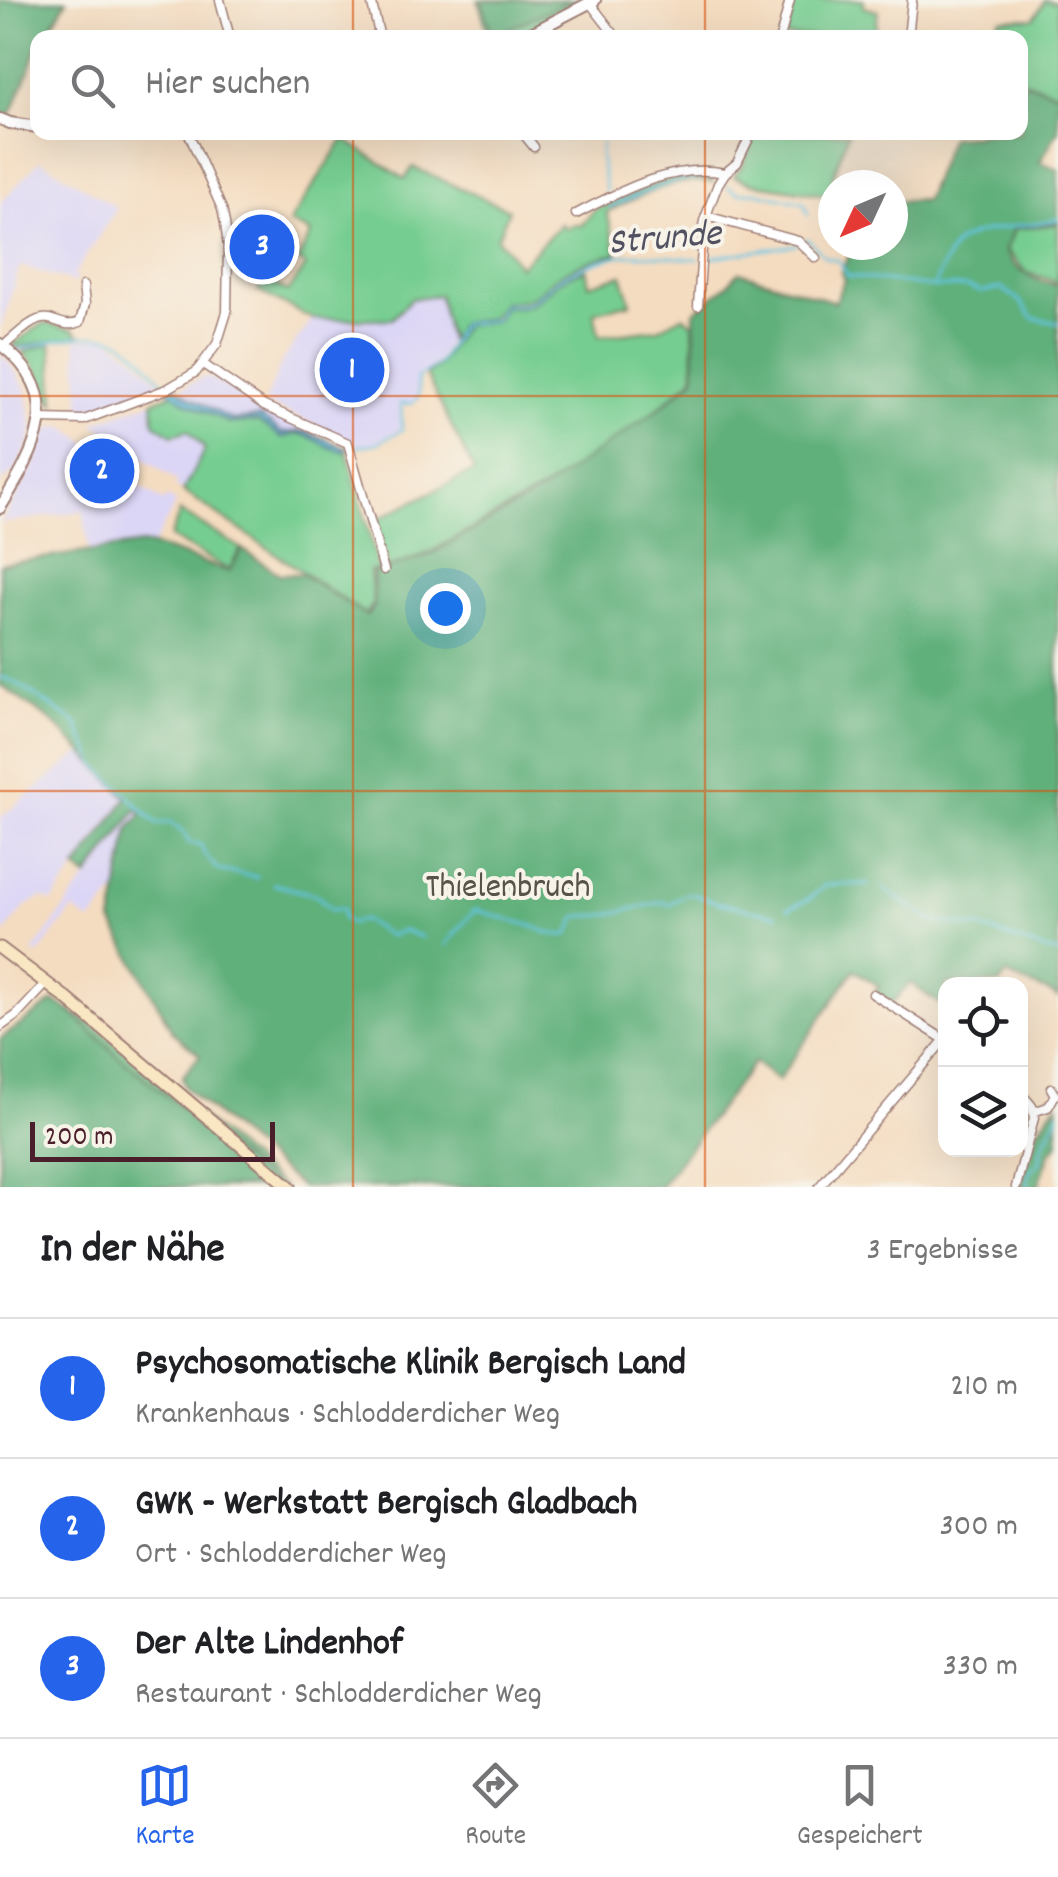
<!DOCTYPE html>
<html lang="de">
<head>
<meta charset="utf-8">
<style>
	body { margin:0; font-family:Dekko,sans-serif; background:#f2f2f2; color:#202124 }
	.controls { position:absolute; right:30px; bottom:30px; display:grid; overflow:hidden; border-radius:20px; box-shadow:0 10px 40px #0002 }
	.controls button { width:90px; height:90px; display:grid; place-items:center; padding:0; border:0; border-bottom:2px solid #e0e0e0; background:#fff; color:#202124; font:50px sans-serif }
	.compass { position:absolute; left:818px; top:170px; width:90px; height:90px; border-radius:50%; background:#fff; box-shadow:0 10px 40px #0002; rotate:226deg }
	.scale { position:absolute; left:30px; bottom:25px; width:245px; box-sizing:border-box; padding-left:10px; border:5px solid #4a1f2b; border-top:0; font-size:28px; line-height:35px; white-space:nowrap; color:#4a1f2b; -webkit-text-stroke:8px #f7f3e8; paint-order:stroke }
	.you { position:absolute; left:445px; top:608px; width:35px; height:35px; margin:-25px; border:8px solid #fff; border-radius:50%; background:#1a73e8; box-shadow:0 0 0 15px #1a73e833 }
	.badge { display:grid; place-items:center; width:65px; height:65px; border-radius:50%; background:#2563eb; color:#fff; font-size:32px; font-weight:700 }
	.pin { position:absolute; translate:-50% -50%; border:5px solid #fff; box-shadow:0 2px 10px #0006 }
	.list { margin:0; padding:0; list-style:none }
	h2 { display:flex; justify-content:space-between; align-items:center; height:130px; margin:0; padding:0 40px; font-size:42px }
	h2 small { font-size:32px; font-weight:400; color:#757577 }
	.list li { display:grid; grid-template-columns:65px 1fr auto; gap:30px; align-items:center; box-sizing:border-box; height:140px; padding:0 40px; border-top:2px solid #e0e0e0 }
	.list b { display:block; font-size:38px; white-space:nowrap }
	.list p { margin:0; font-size:32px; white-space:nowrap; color:#757577 }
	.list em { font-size:32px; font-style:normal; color:#757577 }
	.icon { flex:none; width:55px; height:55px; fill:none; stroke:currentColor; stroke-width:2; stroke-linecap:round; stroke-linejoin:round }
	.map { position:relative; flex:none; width:1058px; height:1187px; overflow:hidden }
	.search { position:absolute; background:#fff; box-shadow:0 10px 40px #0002; left:30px; right:30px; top:30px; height:110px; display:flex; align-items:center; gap:25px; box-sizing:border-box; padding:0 35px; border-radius:20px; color:#757577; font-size:38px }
	.sheet { height:550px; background:#fff }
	nav { display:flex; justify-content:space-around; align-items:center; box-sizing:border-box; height:140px; border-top:2px solid #e0e0e0; background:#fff; font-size:28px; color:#757577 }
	nav a { display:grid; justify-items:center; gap:5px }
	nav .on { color:#2563eb }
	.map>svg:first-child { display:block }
	.built { fill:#dcd6f6 }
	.green { fill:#76cd91; stroke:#60765e; stroke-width:2.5 }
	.forest { fill:#60b07b; stroke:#556853; stroke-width:2.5 }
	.water { fill:#66c6e4; stroke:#587288; stroke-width:2.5 }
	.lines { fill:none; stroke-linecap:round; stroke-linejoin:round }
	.stream { stroke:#66c6e4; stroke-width:2.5 }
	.minor-casing { stroke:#9f7e76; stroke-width:11 }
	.tertiary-casing { stroke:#9f7e76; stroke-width:14 }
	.secondary-casing { stroke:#9f7e76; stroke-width:15 }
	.minor { stroke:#fff; stroke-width:8 }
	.tertiary { stroke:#fff; stroke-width:10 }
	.secondary { stroke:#f9e7c3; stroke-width:11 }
	.grid { fill:none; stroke:#d8530f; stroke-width:2.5; stroke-opacity:0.55 }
	.labels { text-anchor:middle; stroke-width:8; stroke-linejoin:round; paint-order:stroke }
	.park-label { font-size:35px; fill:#57534a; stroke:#f7f3e8 }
	.water-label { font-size:38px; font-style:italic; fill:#525162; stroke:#f7f3e8 }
</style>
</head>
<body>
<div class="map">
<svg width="1058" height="1187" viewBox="0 0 1058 1187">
	<rect width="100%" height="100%" fill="#f7f3e8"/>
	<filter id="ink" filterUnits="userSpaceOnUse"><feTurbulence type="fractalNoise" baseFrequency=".01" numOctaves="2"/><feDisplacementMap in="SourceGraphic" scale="20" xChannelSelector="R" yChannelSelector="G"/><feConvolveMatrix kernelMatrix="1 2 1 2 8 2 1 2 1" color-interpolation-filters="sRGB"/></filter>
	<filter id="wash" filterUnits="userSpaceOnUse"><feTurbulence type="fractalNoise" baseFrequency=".0048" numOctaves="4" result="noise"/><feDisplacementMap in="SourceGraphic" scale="40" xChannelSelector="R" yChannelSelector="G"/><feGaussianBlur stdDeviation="2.25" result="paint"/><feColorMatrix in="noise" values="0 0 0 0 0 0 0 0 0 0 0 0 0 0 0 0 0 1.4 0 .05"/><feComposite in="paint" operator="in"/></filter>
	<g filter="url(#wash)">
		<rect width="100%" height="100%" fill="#f4dcc0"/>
		<path class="built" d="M40,160L117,208L73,276L76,278V283L20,266L0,330V204Z
			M436,295H439L449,340L436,363L416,377L417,395L411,403L399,402L400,429L376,442L353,446L349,439L265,403L283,359L313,319L386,320L398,315L411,299Z
			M102,338L109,339L137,359L162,385L81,414L76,340Z
			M0,354L13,368L26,389L32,426L31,438L22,458L15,471L3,480L0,485Z
			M206,376L236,390L263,409L333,443L296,430L282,433L260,417L233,420L179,390Z
			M153,401L155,423L188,430L206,449L183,491L175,486L177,481L93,423Z
			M63,426L137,477L135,483L163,502L167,497L176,503L153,545L142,543L89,551L83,511L1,523L33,468L46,433L51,428Z
			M82,752L127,798L52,902L42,897L26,906L2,936L0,935V818Z
			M137,809L142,814L129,830L119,889L90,922L73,909L37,955L33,952Z"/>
		<path class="green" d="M478,0H581L511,38L489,37Z
			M794,0H864L863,7L878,11L875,37H785Z
			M1045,0L1058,3V93L1021,80L1020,38L995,37L1000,19L1034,18Z
			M757,133H848L827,195L750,183L734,176L743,165Z
			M344,139L405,179L413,167L509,210L497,239L508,250L519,267L561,224L567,229L571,225H582L595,209L658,183L698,173H708L713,182C675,176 640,196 607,212L617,254C599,257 577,265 562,274C536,289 540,303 504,302L492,318L461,323L449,340L439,295L411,299L392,319H313L258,291L266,279L288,292L306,266L298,260L311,233L289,223Z
			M1058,224V282L1027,273L1006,250L1015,229Z
			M586,269L589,285L622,275L631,303L594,312L599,336L658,329L683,316L693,323L694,377L636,428L558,480L429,553L387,569L374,521L474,471L426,375L439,365L464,325L496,321L505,306C536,312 540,293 563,279C569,275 579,272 586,269Z
			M44,323L74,330L80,336L17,347L13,344Z
			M51,343L55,404L48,398L38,371L23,352Z
			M174,393L186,402L230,423L258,421L281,437L298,433L306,435L347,451L379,571H370L373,604L366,615L183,491L205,449L188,430L173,435L154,423L153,401Z
			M180,512L241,548L229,570L170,537Z
			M69,1010L91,1023L283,1187H277L114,1052Z"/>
		<path class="forest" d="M0,0H67L45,37L38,38C38,57 18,95 10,116L0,113Z
			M481,0H571L493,36Z
			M1025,82L1058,93V130L1040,162L1058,169V222L1015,227L1005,250C1013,271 1037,282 1058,285V998L1049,992L1006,975L999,984H946L945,1008L910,983L892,1004L875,992L879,986L854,970L778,1081L754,1062L660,1187H301L185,1088L182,1077L200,1055L173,1032L112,922L129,829L142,814L137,810L88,877L76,869L127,798L52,721L0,685V564L142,544C168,547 202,564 229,571L242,549L279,574H302L367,616L374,607L373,573L429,555L541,491L658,409L695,378L694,312L726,286L739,272L835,302L844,280L841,272L854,245H893V202L925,200L950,137L977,135L979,133L1020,132L1021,87Z
			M54,1001L69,1010L114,1052L277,1187H0V1039Z
			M1057,1103L1058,1144L1050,1153L1038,1187H1020L1035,1135Z"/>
		<path class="water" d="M168,382L189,397L233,420L260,417L282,433L306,431L343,447L346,446L347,451C328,451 312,433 298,434C292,434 287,437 281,437L258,421L231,423L186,402L162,385Z"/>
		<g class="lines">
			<path class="stream" d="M603,132L600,156L606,192
				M727,186L738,193L754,192L804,203L808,215
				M610,207C640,195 674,177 707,178
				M804,241L808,239L825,257L839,261L848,276L933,287C939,276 948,252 956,244C974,227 1033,226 1058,219
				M706,258L797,245
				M934,287H969L982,292L1001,288L1019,300L1033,318L1058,323
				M11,351C40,345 79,332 108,337C131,341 150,367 164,383
				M352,448L378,443L402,430L401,403L412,404L419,396L417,378L438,364L462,324L495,320L504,304C534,309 538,293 559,279C570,271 605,258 618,256C645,252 672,258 698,259
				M0,677L15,682L76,723L96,765L157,824L170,822L186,835L189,843L200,844L205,855L218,870L257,877
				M273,884L316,895L333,910L339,908L344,910L343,918L350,923L363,920L390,936L403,930L421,937
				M884,889L932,921L981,928L1058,954
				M788,909L811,898L825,885L868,884
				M445,945L475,910L529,925L552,934L568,935L576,919L582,916L605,915L662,902L669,904L689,893L719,903L777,915
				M1029,1187L1027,1177L1032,1168L1040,1163C1039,1143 1053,1131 1058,1113"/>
		</g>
	</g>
	<g filter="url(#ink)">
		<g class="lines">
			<g class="minor-casing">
				<path id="minor" d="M220,0L230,38
					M371,0L380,38
					M590,3L617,38
					M780,38L790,0
					M908,38L912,0
					M522,132L534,147
					M576,214C621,191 674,162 725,173
					M706,216L798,241L816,258
					M698,306L704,221L718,184L725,173L737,163L752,132
					M3,346C13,339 26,324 38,320C52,314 63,330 80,322L85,304L83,286
					M203,364L264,406L348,443L384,570
					M40,419L84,420L167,389L196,372L217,344L227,312L228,247L225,223L222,209L188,132
					M873,994L945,1040
					M0,1027L17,1015L47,983
					M1033,1112L1048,1107L1055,1095L1051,1088
					M819,1187L946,1038
					M1016,1187L1034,1118L1032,1106L1020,1092"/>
			</g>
			<g class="tertiary-casing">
				<path id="tertiary" d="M522,38L595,0
					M0,119L10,123L38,127
					M0,344C68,396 36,449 0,508"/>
			</g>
			<g class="secondary-casing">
				<path id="secondary" d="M0,948L66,998L290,1187"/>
			</g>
			<use href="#minor" class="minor"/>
			<use href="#tertiary" class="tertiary"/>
			<use href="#secondary" class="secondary"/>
		</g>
	</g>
	<path class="grid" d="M353,0V38M705,0V38M353,132V1187M705,132V1187M0,396H1058M0,791H1058"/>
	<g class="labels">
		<g class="park-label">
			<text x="508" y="896">Thielenbruch</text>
		</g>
		<g class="water-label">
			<text transform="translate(664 235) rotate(-5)" y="13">Strunde</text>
		</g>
	</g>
</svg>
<div class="controls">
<button><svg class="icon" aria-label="locate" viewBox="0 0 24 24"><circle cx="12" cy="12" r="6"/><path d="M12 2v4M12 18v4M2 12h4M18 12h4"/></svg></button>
<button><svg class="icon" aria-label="layers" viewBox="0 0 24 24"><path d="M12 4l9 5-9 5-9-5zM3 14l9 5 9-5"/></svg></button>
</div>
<svg class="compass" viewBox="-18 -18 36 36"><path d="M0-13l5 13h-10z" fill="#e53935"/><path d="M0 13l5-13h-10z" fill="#757577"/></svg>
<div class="scale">200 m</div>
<div class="you"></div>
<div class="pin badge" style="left:352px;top:370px">1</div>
<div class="pin badge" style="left:102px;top:471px">2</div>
<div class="pin badge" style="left:262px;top:247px">3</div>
<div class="search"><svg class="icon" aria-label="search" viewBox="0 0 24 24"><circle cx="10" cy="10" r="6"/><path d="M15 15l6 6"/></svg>Hier suchen</div>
</div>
<section class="sheet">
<h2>In der Nähe<small>3 Ergebnisse</small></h2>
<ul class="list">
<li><span class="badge">1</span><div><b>Psychosomatische Klinik Bergisch Land</b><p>Krankenhaus · Schlodderdicher Weg</p></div><em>210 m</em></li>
<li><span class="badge">2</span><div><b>GWK - Werkstatt Bergisch Gladbach</b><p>Ort · Schlodderdicher Weg</p></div><em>300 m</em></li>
<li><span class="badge">3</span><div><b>Der Alte Lindenhof</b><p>Restaurant · Schlodderdicher Weg</p></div><em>330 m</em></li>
</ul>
</section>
<nav>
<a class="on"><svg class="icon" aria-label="map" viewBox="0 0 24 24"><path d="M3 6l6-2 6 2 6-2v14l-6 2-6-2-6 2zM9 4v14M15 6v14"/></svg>Karte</a>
<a><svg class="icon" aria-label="directions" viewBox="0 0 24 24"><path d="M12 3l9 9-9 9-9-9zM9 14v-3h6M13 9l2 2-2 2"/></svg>Route</a>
<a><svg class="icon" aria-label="saved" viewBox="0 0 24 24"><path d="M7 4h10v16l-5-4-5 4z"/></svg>Gespeichert</a>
</nav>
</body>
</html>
